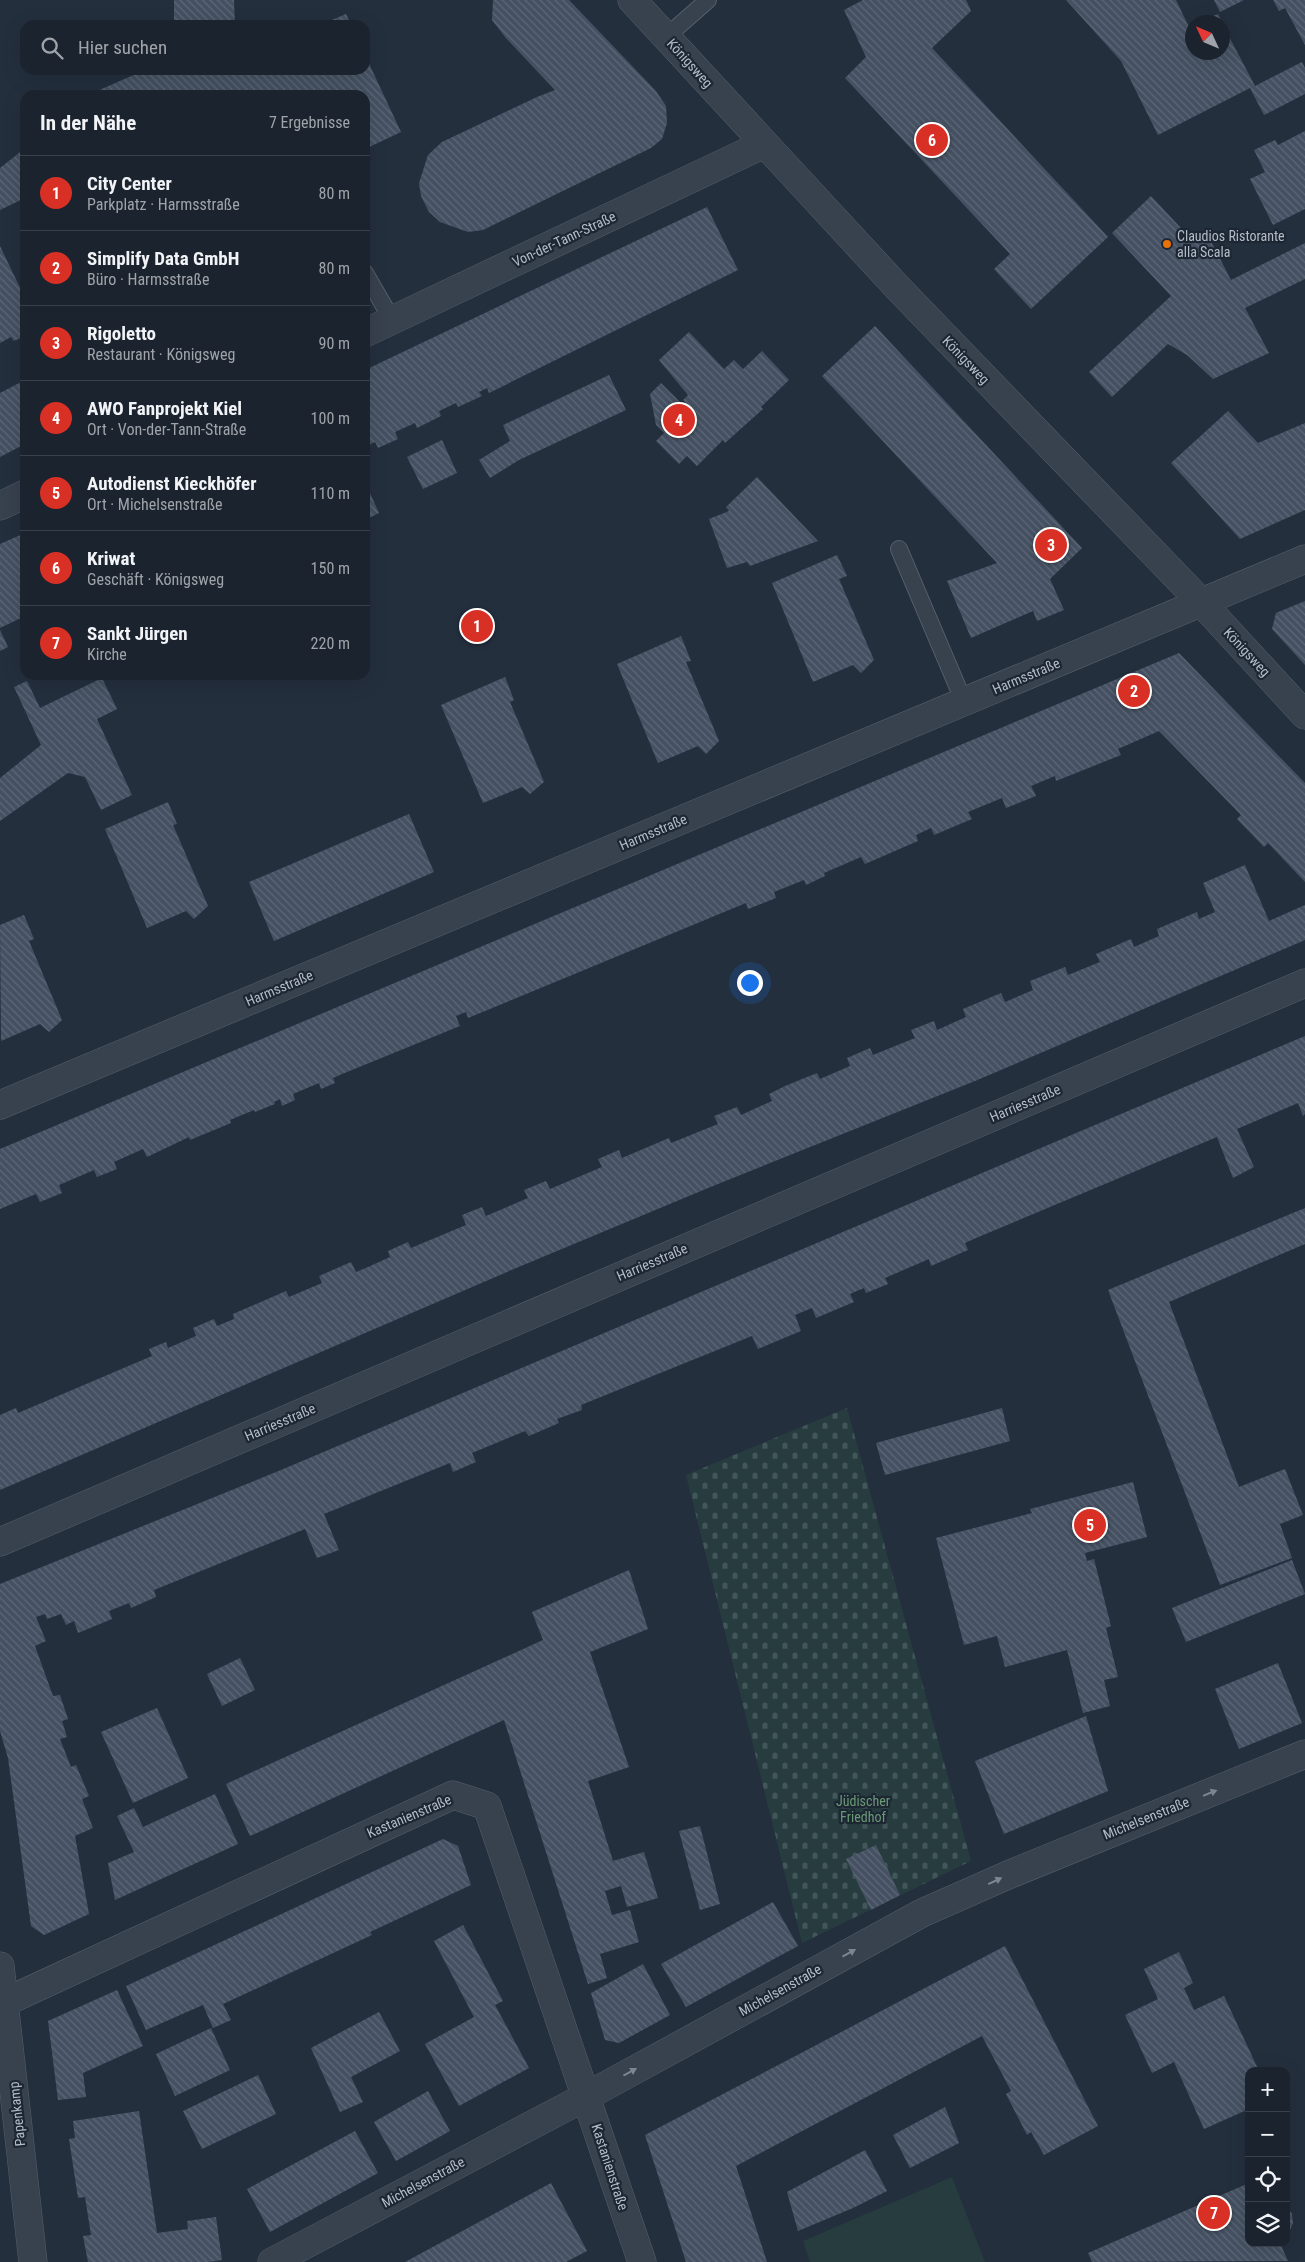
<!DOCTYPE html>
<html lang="de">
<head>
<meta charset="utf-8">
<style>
	body { margin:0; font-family:"Roboto Condensed",sans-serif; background:#282f3a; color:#f1f3f6 }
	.controls { position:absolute; right:15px; bottom:15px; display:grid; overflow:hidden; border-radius:10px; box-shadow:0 5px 20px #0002 }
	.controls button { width:45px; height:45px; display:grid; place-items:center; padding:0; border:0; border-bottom:1px solid #39404a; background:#1b232e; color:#f1f3f6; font:25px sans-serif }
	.compass { position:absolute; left:1185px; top:15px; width:45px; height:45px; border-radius:50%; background:#1b232e; box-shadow:0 5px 20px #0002; rotate:314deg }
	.you { position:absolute; left:749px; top:982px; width:18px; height:18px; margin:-12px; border:4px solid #fff; border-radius:50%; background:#1a73e8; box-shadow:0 0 0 8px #1a73e833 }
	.badge { display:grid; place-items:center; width:32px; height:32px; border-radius:50%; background:#d93025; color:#fff; font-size:16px; font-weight:700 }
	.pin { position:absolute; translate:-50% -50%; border:2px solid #fff; box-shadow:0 1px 5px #0006 }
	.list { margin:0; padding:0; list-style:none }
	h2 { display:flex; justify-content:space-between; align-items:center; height:65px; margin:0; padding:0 20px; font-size:21px }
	h2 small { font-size:16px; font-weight:400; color:#a0a4aa }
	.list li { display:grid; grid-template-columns:32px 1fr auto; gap:15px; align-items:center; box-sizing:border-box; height:75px; padding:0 20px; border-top:1px solid #39404a }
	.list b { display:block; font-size:19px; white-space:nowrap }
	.list p { margin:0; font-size:16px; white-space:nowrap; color:#a0a4aa }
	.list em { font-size:16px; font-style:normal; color:#a0a4aa }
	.icon { flex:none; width:28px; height:28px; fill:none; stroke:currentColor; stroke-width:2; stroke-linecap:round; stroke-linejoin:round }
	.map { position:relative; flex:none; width:1305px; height:2262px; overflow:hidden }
	.search { position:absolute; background:#1b232e; box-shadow:0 5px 20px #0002; left:20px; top:20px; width:350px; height:55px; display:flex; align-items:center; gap:12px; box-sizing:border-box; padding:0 18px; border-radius:15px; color:#a0a4aa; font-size:19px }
	.panel { position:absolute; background:#1b232e; box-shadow:0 5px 20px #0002; left:20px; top:90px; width:350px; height:590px; border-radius:15px }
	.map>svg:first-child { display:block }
	.cemetery { fill:url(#cemetery-stones) }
	.park { fill:#263c3f }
	.building { fill:url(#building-back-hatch) }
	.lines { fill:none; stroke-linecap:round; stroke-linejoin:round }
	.lane-casing { stroke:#565f6c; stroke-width:18 }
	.street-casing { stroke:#565f6c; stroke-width:29 }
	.lane { stroke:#38414e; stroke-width:16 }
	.street { stroke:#38414e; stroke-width:28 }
	.oneway { fill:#7c8592 }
	.food-dot { fill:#e8710a; stroke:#1d2633; stroke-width:2 }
	.labels { text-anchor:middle; stroke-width:4.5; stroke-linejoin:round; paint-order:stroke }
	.street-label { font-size:14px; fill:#b4bcc9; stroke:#1d2633 }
	.poi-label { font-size:14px; fill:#b4bcc9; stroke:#1d2633; text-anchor:start }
	.park-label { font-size:14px; fill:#6b9a76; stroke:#1d2633 }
</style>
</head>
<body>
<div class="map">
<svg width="1305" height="2262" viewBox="0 0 1305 2262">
	<defs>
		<pattern id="cemetery-stones" width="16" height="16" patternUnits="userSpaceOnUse" patternTransform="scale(1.25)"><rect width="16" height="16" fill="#263c3f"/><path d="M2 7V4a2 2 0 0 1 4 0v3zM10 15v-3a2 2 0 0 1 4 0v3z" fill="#435659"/></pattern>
		<pattern id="building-back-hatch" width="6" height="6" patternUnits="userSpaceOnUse" patternTransform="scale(1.25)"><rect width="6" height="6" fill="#455162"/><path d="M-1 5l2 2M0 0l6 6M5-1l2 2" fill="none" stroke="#5d6877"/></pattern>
	</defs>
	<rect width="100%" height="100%" fill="#242f3e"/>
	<path class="cemetery" d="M847,1408L971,1861L802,1943L686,1475Z"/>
	<path class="park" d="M952,2177L985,2262H810L803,2241Z"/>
	<path class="building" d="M174,0H234L235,25H174Z
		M493,0H569L656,91L666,106L667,123L662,139L651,148L483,230L468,232L440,222L429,212L421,196L419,183L428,155L442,142L537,97L555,90L505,37L492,20Z
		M863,0H966L971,11L932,48L1108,237L1031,309L994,269L1010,254L845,78L866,57L844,10Z
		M1066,0H1176L1189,27L1192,26V52H1222V23L1255,86L1302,62L1305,68V94L1264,115L1250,88L1158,135L1121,61Z
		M1214,0H1244L1220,12Z
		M1273,0H1305V45L1285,8L1279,11Z
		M346,14L351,25H320Z
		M1218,14L1222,22H1200Z
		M365,55L401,132L365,149V95H88L145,70H365Z
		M1305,131V209L1273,225L1250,179L1265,172L1254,150L1275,140L1278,145Z
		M25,143V198L0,210V168L19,153Z
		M1151,196L1193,241L1205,230L1231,280L1305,243V279L1245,308L1269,353L1213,379L1187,355L1168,344L1112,397L1089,372L1171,296L1112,233Z
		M707,207L738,270L489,393L487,388L479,392L482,396L458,407L456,403L439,411L441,416L417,428L415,423L395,432L398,439L378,448L375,442L365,447V370Z
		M0,246L25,298V336L14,341L11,337L0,343Z
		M875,326L1082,548L1050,579L1064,610L1037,621L1033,611L971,638L947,581L997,563L822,376Z
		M689,332L724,369L734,360L743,369L762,351L789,380L761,407L763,409L725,443L723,440L697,466L687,456L679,464L656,441L664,433L656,425L650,394L661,383L692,414L694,412L683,400L688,395L659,360Z
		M609,375L626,410L519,460L490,478L479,460L510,441L503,425Z
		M25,380V444L0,457V393Z
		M1228,411L1258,443L1305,423V510L1240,539L1171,463Z
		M442,440L457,473L423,489L407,457Z
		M757,477L818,541L750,566L747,562L727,568L709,519L729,511L726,507Z
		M365,482L379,513L365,520Z
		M25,533V616L0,628V544Z
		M837,555L847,576L839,579L874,660L861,673L853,665L813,682L772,583Z
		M1305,601V665L1272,629L1276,613Z
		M0,630L8,647L0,651Z
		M681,636L691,661L686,662L719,741L706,754L698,746L658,763L617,664Z
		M1179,653L1305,783V882L1268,843L1264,847L1237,819L1241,815L1159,731L1118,749L1121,755L1056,781L1055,776L1031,786L1036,796L1006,808L1002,798L968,812L972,819L934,835L931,828L916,835L918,841L865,864L861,857L824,873L825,876L806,885L804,880L774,892L776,898L748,909L746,903L468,1018L466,1012L456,1016L460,1026L342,1074L333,1078L335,1083L321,1089L319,1083L293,1094L295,1100L282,1106L280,1099L274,1102L275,1104L255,1112L254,1110L230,1120L231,1123L190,1140L189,1137L147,1157L143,1149L114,1162L117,1169L97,1177L94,1170L59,1185L62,1193L40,1202L36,1194L0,1209V1149Z
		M505,677L514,700L510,702L544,782L530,794L522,787L483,803L441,705Z
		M102,678L117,709L97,719L132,795L101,810L85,777L68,773L0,821V778L41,745L14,687L27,681L40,708Z
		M168,802L177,824L173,825L208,906L194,919L186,911L147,928L105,829Z
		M409,814L434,872L274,941L249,882Z
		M1245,865L1269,921L1305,905V940L975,1081L713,1186L521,1266L0,1490V1415L16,1408L18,1413L152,1356L149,1349L166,1342L168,1348L196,1336L193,1328L214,1319L217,1326L234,1319L233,1314L286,1291L289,1297L322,1283L319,1276L351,1262L356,1272L368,1267L390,1257L388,1251L408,1242L411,1248L466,1225L462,1215L482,1207L486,1216L528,1198L524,1190L546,1181L550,1189L602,1167L598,1159L619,1150L622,1158L669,1138L671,1143L718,1124L714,1116L737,1107L741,1115L772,1101L769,1094L785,1086L817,1073L820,1079L850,1066L847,1058L870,1048L873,1055L915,1038L911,1030L934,1021L937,1030L966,1017L963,1009L1001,993L1005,1002L1033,990L1030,981L1065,967L1068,975L1100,962L1096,954L1131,939L1134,947L1159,936L1157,929L1197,912L1199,919L1215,912L1203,883Z
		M24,915L34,939L29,941L62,1020L49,1032L40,1024L1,1041L0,925Z
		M1305,1036V1114L1303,1116L1298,1103L1237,1129L1254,1167L1233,1178L1217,1137L976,1238L965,1243L968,1250L931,1266L929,1259L885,1278L888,1284L866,1293L864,1288L850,1294L854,1302L816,1318L812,1308L795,1315L801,1331L758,1349L752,1336L581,1405L582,1410L557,1419L559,1423L529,1436L525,1431L472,1453L476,1462L453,1472L450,1463L324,1514L339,1550L317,1558L305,1529L154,1590L156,1597L131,1608L129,1603L109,1611L112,1619L78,1633L74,1621L66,1625L61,1614L47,1619L45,1614L36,1617L46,1641L35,1646L53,1696L60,1695L68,1719L62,1721L67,1737L60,1739L71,1767L76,1765L89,1796L82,1799L93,1828L75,1836L89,1914L44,1935L31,1926L8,1758L0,1731V1584L281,1470Z
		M1305,1208V1244L1169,1302L1239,1487L1285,1469L1303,1515L1280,1524L1292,1558L1220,1585L1108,1290Z
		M1002,1408L1010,1441L885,1475L876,1443Z
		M1133,1482L1147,1537L1085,1553L1087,1561L1094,1559L1111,1626L1106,1628L1118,1677L1104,1680L1110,1706L1083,1713L1067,1650L1005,1667L997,1636L964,1645L936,1538L1032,1513L1030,1509Z
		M1292,1560L1305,1594L1186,1642L1172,1608Z
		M629,1570L648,1629L590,1652L629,1767L588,1781L613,1861L644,1852L658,1898L627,1907L621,1886L605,1891L612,1915L630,1910L639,1942L600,1954L607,1978L588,1984L504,1720L250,1836L226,1784L543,1640L532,1612Z
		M240,1658L255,1690L222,1706L207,1674Z
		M1278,1663L1302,1723L1239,1749L1215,1689Z
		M157,1708L188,1778L133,1803L101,1732Z
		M1086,1716L1108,1791L1004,1834L975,1761Z
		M215,1794L238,1844L115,1900L108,1863L134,1852L117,1816L134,1808L143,1827Z
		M700,1826L720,1904L700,1910L679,1831Z
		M443,1839L458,1846L471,1885L370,1932L372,1935L223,2004L231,2020L213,2028L203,2005L146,2030L126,1986Z
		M876,1845L900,1895L871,1910L846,1859Z
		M773,1902L798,1946L686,2007L661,1964Z
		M463,1925L503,2001L495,2005L529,2068L459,2106L425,2044L474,2017L434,1941Z
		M1005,1946L1098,2126L1044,2155L1031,2132L1027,2135L1006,2094L1011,2091L982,2036L736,2166L767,2262H686L645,2135Z
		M1179,1952L1193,1983L1184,1988L1194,2010L1224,1996L1259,2071H1249V2109L1204,2129L1174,2062L1152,2073L1125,2015L1158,1999L1144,1969Z
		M643,1964L670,2015L619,2043L605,2040L591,1993Z
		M117,1990L143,2046L83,2073L86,2097L58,2100L48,2021Z
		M379,2012L400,2051L351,2077L363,2102L340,2112L311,2048Z
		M211,2028L230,2070L175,2096L156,2054Z
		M258,2075L276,2114L202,2149L183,2111Z
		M428,2091L450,2131L396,2161L374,2122Z
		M945,2107L959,2143L910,2168L893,2135Z
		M139,2111L157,2233L188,2229L187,2221L216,2217L222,2260L209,2262H88L83,2236L91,2235L85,2197L78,2198L69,2139L75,2138L73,2121Z
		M355,2131L378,2173L270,2232L247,2189Z
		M865,2150L887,2191L853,2208L798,2231L787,2192Z
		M551,2183L587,2251L566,2262H405Z
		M1249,2183V2243H1280L1288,2261L1092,2262L1088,2253Z
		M1286,2206L1292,2214L1293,2223L1286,2239Z"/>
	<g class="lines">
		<g class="lane-casing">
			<path id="lane" d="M666,37L708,0
				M365,273L392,320
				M899,549L964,702"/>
		</g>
		<g class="street-casing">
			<path id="street" d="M632,0L898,288L1201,602L1305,715
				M365,333L764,144
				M0,506L25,494
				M0,1105L1305,559
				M0,1542L1305,983
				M0,1966L33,2262
				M5,2002L453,1795L487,1806L642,2262
				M272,2262L587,2096L922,1913L1008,1875L1305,1754"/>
		</g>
		<use href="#lane" class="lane"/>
		<use href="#street" class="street"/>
	</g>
	<defs><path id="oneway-solid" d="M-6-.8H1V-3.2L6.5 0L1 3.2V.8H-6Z" transform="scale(1.25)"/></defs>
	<g class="oneway">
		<use href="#oneway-solid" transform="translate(1210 1793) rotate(-22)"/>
		<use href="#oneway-solid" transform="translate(995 1881) rotate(-25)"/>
		<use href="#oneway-solid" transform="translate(849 1953) rotate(-29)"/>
		<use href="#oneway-solid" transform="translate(630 2072) rotate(-29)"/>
	</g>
	<circle class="food-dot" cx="1167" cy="244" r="5"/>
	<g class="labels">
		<g class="street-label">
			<text transform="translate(690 63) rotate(48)" y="5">Königsweg</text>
			<text transform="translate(564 239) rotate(-25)" y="5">Von-der-Tann-Straße</text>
			<text transform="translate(966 360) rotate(46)" y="5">Königsweg</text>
			<text transform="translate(1247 652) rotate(47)" y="5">Königsweg</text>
			<text transform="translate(1026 676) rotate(-23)" y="5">Harmsstraße</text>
			<text transform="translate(653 832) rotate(-23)" y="5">Harmsstraße</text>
			<text transform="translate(279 988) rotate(-23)" y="5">Harmsstraße</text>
			<text transform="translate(1025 1103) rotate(-23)" y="5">Harriesstraße</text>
			<text transform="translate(652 1262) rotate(-23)" y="5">Harriesstraße</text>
			<text transform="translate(280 1422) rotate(-23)" y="5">Harriesstraße</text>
			<text transform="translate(409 1816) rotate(-23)" y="5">Kastanienstraße</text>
			<text transform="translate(1146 1818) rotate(-22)" y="5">Michelsenstraße</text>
			<text transform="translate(780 1990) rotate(-29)" y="5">Michelsenstraße</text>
			<text transform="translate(17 2114) rotate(-96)" y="5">Papenkamp</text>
			<text transform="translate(610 2167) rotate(72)" y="5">Kastanienstraße</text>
			<text transform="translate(423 2182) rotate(-28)" y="5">Michelsenstraße</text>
		</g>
		<g class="poi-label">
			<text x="1177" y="241">Claudios Ristorante<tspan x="1177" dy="16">alla Scala</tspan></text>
		</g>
		<g class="park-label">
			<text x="863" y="1806">Jüdischer<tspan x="863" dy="16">Friedhof</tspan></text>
		</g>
	</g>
</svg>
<div class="controls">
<button>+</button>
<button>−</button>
<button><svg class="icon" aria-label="locate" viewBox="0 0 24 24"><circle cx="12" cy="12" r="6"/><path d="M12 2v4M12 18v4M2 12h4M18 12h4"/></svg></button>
<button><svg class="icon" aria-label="layers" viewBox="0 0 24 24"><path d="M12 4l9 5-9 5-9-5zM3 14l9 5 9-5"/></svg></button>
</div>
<svg class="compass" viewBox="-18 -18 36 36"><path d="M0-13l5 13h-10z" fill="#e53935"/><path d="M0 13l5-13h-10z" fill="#a0a4aa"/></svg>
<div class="you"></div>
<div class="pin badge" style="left:477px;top:626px">1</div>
<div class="pin badge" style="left:1134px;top:691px">2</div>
<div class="pin badge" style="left:1051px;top:545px">3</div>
<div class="pin badge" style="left:679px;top:420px">4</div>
<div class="pin badge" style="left:1090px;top:1525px">5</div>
<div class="pin badge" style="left:932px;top:140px">6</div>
<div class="pin badge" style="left:1214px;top:2213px">7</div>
<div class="search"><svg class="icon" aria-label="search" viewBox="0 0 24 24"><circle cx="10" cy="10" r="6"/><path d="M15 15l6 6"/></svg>Hier suchen</div>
<section class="panel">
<h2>In der Nähe<small>7 Ergebnisse</small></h2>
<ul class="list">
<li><span class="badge">1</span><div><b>City Center</b><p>Parkplatz · Harmsstraße</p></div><em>80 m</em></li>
<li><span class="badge">2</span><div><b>Simplify Data GmbH</b><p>Büro · Harmsstraße</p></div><em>80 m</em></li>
<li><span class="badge">3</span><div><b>Rigoletto</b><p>Restaurant · Königsweg</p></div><em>90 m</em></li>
<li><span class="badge">4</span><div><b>AWO Fanprojekt Kiel</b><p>Ort · Von-der-Tann-Straße</p></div><em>100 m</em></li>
<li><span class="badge">5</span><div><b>Autodienst Kieckhöfer</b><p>Ort · Michelsenstraße</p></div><em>110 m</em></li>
<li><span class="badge">6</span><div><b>Kriwat</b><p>Geschäft · Königsweg</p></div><em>150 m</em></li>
<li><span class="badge">7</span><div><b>Sankt Jürgen</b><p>Kirche</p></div><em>220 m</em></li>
</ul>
</section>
</div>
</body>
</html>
